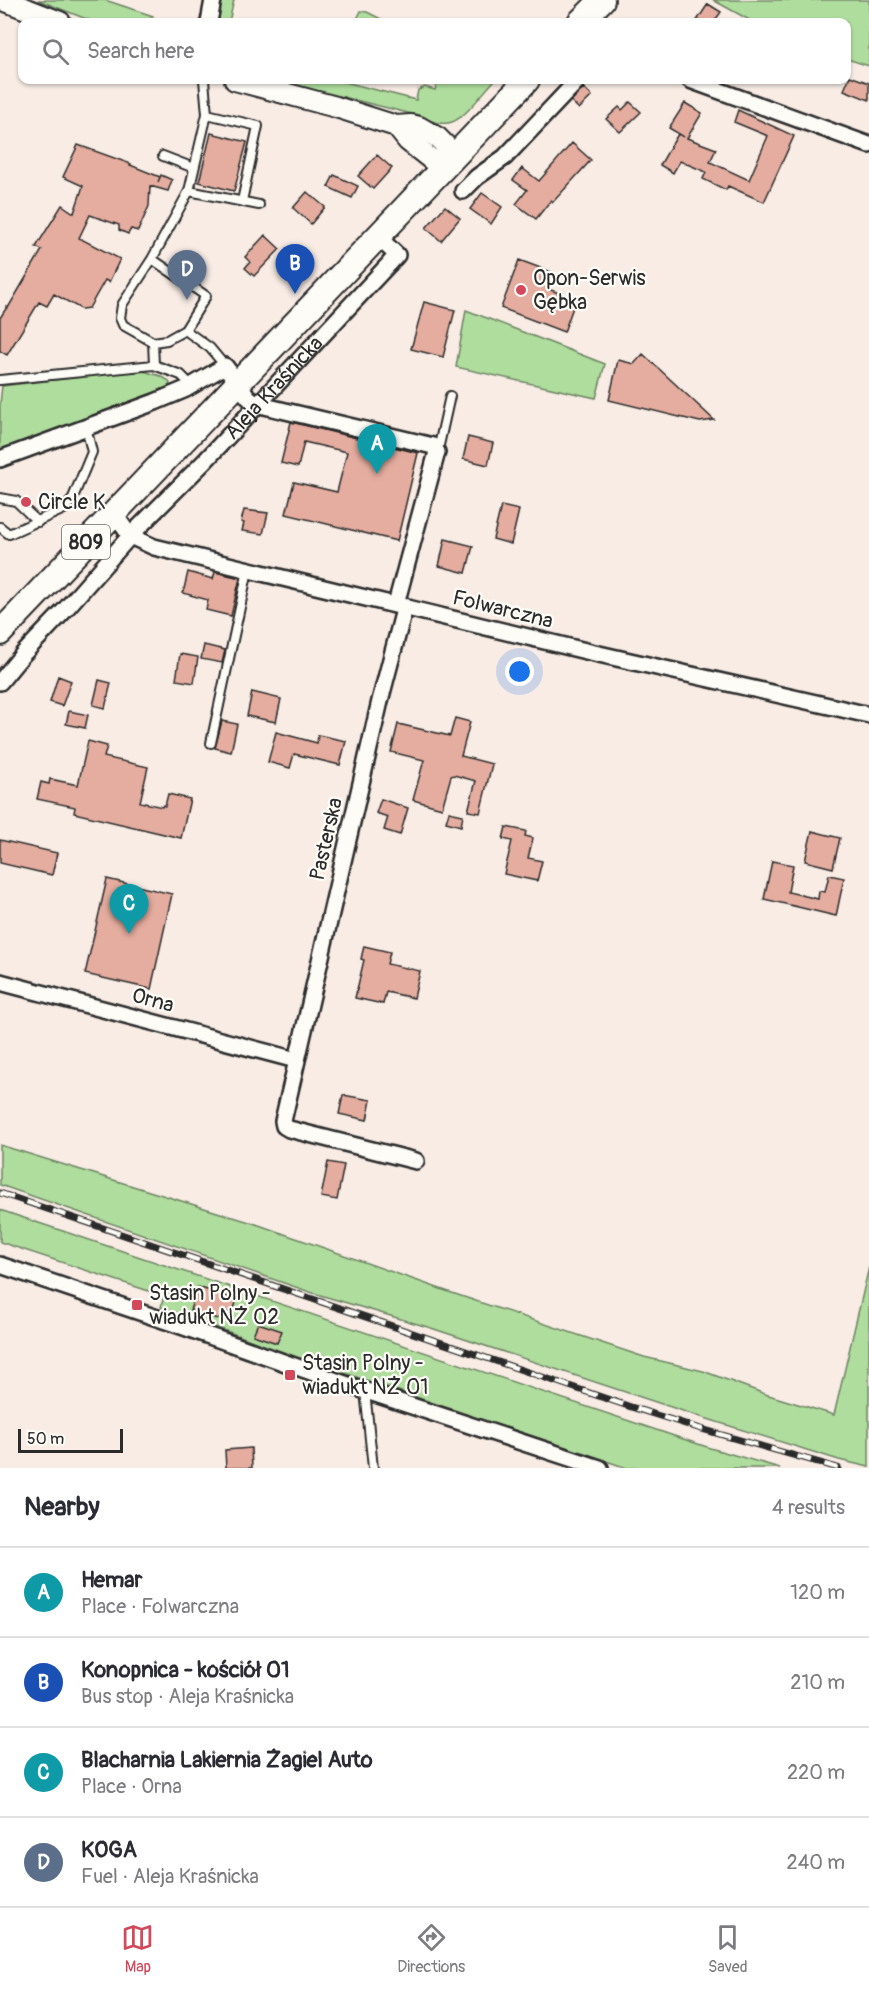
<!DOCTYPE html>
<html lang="en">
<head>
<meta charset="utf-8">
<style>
	body { margin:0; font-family:Pangolin,sans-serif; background:#f2f2f3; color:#2b2b33 }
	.scale { position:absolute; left:18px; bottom:15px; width:105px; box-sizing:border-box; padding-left:6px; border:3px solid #2b2b2b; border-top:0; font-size:16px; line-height:21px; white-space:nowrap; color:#2b2b2b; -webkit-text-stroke:4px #fdfcf7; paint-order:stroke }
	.you { position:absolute; left:520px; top:672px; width:21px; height:21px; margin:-15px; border:4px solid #fff; border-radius:50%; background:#1a73e8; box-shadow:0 0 0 9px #1a73e833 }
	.badge { display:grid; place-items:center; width:39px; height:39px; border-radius:50%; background:#d1495b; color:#fff; font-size:20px; font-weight:700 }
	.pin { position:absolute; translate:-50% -50px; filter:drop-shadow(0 2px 3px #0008) }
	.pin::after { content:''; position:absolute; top:32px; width:21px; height:18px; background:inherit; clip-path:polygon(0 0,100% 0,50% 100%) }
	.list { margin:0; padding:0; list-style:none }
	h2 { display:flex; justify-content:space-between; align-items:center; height:78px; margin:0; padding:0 24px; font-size:26px }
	h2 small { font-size:20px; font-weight:400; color:#7c7c81 }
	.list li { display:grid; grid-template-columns:39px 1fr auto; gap:18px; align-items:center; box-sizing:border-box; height:90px; padding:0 24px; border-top:2px solid #e1e1e2 }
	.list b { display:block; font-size:22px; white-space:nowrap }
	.list p { margin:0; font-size:20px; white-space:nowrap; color:#7c7c81 }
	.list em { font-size:20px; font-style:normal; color:#7c7c81 }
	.icon { flex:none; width:33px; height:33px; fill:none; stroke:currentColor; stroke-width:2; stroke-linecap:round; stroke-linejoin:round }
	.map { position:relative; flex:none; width:869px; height:1468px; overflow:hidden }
	.search { position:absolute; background:#fff; box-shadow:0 2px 4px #0004; left:18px; right:18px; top:18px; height:66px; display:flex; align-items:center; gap:15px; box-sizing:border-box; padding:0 21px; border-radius:12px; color:#7c7c81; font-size:22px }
	.sheet { height:438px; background:#fff }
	nav { display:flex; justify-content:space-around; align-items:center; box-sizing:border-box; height:84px; border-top:2px solid #e1e1e2; background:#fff; font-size:16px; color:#7c7c81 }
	nav a { display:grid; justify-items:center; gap:3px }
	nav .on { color:#d1495b }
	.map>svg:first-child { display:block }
	.green { fill:#afdd9d; stroke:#6d8464; stroke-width:1.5 }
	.building { fill:#e5ad9f; stroke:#2b2b2b; stroke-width:1.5 }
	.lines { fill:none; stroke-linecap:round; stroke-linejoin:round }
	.service-casing { stroke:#2b2b2b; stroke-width:12 }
	.minor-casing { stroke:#2b2b2b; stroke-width:20 }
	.tertiary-casing { stroke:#2b2b2b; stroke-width:24 }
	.primary-casing { stroke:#2b2b2b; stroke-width:28 }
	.service { stroke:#fdfcf7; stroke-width:8 }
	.minor { stroke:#fdfcf7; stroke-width:15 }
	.tertiary { stroke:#fdfcf7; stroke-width:20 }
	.primary { stroke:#fdfcf7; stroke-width:24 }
	.rail-casing { stroke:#2b2b2b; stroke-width:7 }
	.rail { stroke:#fdfcf7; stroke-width:4.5; stroke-dasharray:14; stroke-linecap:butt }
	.poi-dot { fill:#d1495b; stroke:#fdfcf7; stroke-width:2 }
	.labels { text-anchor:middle; stroke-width:4.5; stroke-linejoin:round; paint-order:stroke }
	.shield { fill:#fdfcf7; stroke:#6a6a68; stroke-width:1.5 }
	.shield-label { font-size:20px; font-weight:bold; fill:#2b2b2b }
	.poi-label { font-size:21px; fill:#2b2b2b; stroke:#fdfcf7; text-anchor:start }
	.street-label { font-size:21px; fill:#2b2b2b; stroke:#fdfcf7 }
</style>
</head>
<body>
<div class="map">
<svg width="869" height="1468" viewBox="0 0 869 1468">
	<rect width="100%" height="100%" fill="#f8ece5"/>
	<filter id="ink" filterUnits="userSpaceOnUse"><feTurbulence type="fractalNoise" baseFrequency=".0167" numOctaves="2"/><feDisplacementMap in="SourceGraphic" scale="12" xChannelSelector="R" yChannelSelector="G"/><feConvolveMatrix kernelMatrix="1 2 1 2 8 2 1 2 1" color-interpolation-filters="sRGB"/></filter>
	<g filter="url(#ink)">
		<path class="green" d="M38,0H105L153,16L149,22H94Z
			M222,0H234L229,22H218Z
			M713,0H869V66L847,59L846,22H753Z
			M361,11L367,12L387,22H369L357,19Z
			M277,80H337L416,100L418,90L425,87L435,90L438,80H495C484,91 466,117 452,122C439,127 425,117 412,114C367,103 322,92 277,80Z
			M466,310L605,364L596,398L456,367Z
			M139,370L161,376L169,381L170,384L166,388L0,450V404L2,386Z
			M0,1145L256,1224L449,1292L644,1357L703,1371L765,1394L834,1415L869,1267V1467L839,1460L701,1417L431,1328L310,1292L0,1185Z
			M0,1210L710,1448L780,1468H627L297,1357L161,1307L164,1296L0,1242Z"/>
		<path class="building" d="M708,4L721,12L714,22H696Z
			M850,76L869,83V100L844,90Z
			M584,88L592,96L579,109L571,101Z
			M630,102L641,112L620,132L606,119L619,107L622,110Z
			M685,103L702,113L687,138L716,149L710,162L749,180L768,136L734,122L738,110L794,136L764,202L728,186L726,190L703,179L706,172L680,161L673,173L660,165L678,134L684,137L669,128Z
			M211,133L247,142L234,191L199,182Z
			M572,143L591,160L553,202L551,200L536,219L516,204L527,190L513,180L522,168L539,181Z
			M78,145L131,164L130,165L160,177L158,182L161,175L172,180L168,191L150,186L149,206L138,231L131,229L128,234L119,230V225L90,215L79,238L120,259L109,282L105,280L89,308L81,309L54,294L47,306L39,302L7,355L0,351V318L7,307L8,308L42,250L36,247L62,205L74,213L83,186L63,177Z
			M377,155L392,168L373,189L358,176Z
			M334,175L358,186L352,198L328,187Z
			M307,192L325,207L311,224L293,208Z
			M482,193L502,207L491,224L470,209Z
			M445,206L460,218L441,241L426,228Z
			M265,235L280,249L254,276L245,268L250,262L245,257Z
			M519,260L554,273L548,289L576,299L564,332L501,308Z
			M424,302L455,310L443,357L411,349Z
			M643,354L714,420L700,422L609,400L618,360L634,364Z
			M291,422L418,453L397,541L286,514L294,482L337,492L347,452L304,442L298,467L281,463Z
			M468,437L493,443L488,465L463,459Z
			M501,506L519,510L511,544L493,539Z
			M244,510L268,513L263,534L242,531L244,523L241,522Z
			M445,539L473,546L466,573L439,566Z
			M188,572L213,579L215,572L240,578L231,616L206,610L208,600L183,593Z
			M204,645L225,650L222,663L201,659Z
			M180,654L198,657L194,683L176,680Z
			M58,676L71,681L62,706L50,702Z
			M99,680L111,683L105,708L93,705Z
			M252,692L281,699L276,722L247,716Z
			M69,711L88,715L85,728L66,724Z
			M455,718L470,722L461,756L492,764L480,813L468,811L476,781L454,775L451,776L442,808L413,800L424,760L391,752L398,724L450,736Z
			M222,721L237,724L231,752L215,748Z
			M276,732L317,743L318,735L346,741L340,765L294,754L290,768L268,762Z
			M88,741L107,746L104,757L148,767L140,802L162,807L163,805L165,806L168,794L190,799L181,838L74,813L75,807L37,799L41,782L49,784L50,779L78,785Z
			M381,799L408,808L400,835L384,830L388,817L376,813Z
			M449,812L463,815L461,826L446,822Z
			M506,827L526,831L525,836L533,838L528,858L542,861L537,881L504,874L512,841L503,839Z
			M812,831L840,838L833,868L805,861Z
			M0,840L57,853L52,875L0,863Z
			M772,861L793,865L788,892L818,899L819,891L825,892L829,875L844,878L836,916L764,899Z
			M107,879L172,894L151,989L85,974Z
			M364,946L390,952L387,964L420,971L414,998L386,992L383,1004L355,998L364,960L361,959Z
			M343,1095L371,1100L367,1120L339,1114Z
			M328,1162L344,1165L337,1200L321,1197Z
			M198,1287L237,1300L232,1314L224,1311L221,1320L190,1310Z
			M258,1323L282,1331L277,1343L253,1335Z
			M251,1448L252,1468H226L225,1450Z"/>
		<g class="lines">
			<g class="service-casing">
				<path id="service" d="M207,114L258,126L242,201
					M163,156L194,168
					M189,191L259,205
					M152,259L206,296L185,330L167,340L153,342L123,325L120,318L122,305L152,259L189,191L207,114L204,80
					M185,330L210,348L225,366
					M153,342L154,365
					M0,380L154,365L181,375L191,385
					M438,450L450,396
					M0,498L16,501L38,522
					M0,527L9,534L64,509L72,500L92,452L86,427
					M211,743L248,570
					M365,1391L373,1468"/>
			</g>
			<g class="minor-casing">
				<g id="minor">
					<path d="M209,22L213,0"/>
					<path d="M690,80L869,145"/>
					<path d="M463,191L477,177L505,157L578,80"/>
					<path d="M0,459L155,402L186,389L225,366L248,397L256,404L433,446L437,452L396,604"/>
					<path d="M114,513L130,536L154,547L590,652L869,715"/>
					<path d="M405,606L380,701L283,1121L284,1126L289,1129L416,1161"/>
					<path id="s1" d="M0,682L23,654L63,612L130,536L205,461L389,264L397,255L378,237"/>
					<path d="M0,982L296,1060"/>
					<path d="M0,1265L181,1326L348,1385L600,1468"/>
				</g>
			</g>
			<g class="tertiary-casing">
				<path id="tertiary" d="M3,0L60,22
					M235,80L336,107L396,126L411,125L419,127L438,138L445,145L450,161L432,160L408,141L396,126"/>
			</g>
			<g class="primary-casing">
				<path id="primary" d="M580,22L602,0
					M0,633L527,80"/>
			</g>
			<use href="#service" class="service"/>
			<use href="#minor" class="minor"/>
			<use href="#tertiary" class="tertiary"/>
			<use href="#primary" class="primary"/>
			<g class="rail-casing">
				<path id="rail" d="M0,1193L631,1407L698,1428L838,1468"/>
			</g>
			<use href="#rail" class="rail"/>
		</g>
	</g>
	<g class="poi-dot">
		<circle cx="521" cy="290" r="6"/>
		<circle cx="26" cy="502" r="6"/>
		<rect x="131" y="1299" width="12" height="12" rx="3"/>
		<rect x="284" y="1369" width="12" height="12" rx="3"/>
	</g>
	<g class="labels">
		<rect class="shield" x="62" y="525" width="48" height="34" rx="4.5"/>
		<g class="shield-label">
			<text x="86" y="549">809</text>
		</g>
		<g class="poi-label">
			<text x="533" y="285">Opon-Serwis<tspan x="533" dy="24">Gębka</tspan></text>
			<text x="38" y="509">Circle K</text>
			<text x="149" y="1300">Stasin Polny -<tspan x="149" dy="24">wiadukt NŻ 02</tspan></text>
			<text x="302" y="1370">Stasin Polny -<tspan x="302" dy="24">wiadukt NŻ 01</tspan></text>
		</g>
		<g class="street-label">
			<text dy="7" stroke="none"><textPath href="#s1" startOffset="402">Aleja Kraśnicka</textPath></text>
			<text transform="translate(503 609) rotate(14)" y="7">Folwarczna</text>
			<text transform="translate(326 839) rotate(-77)" y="7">Pasterska</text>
			<text transform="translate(153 1000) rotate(15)" y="7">Orna</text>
		</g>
	</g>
</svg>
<div class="scale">50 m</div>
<div class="you"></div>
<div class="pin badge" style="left:377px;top:474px;background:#0f9aa8">A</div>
<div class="pin badge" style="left:295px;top:294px;background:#1a4fb4">B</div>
<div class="pin badge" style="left:129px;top:934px;background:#0f9aa8">C</div>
<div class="pin badge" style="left:187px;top:300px;background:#5c6f8a">D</div>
<div class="search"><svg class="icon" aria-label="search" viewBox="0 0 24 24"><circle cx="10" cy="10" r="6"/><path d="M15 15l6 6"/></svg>Search here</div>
</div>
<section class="sheet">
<h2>Nearby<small>4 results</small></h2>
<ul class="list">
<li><span class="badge" style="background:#0f9aa8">A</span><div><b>Hemar</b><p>Place · Folwarczna</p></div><em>120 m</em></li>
<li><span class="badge" style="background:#1a4fb4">B</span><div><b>Konopnica - kościół 01</b><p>Bus stop · Aleja Kraśnicka</p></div><em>210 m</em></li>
<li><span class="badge" style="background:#0f9aa8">C</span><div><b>Blacharnia Lakiernia Żagiel Auto</b><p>Place · Orna</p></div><em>220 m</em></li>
<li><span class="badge" style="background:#5c6f8a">D</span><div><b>KOGA</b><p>Fuel · Aleja Kraśnicka</p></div><em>240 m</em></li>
</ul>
</section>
<nav>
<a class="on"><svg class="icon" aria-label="map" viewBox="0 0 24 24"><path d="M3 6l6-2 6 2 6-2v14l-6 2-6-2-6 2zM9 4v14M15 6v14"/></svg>Map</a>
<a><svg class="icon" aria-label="directions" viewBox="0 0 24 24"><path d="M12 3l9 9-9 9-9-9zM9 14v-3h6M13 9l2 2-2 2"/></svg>Directions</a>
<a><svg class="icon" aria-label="saved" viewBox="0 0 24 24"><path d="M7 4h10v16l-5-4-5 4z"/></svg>Saved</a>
</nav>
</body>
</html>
